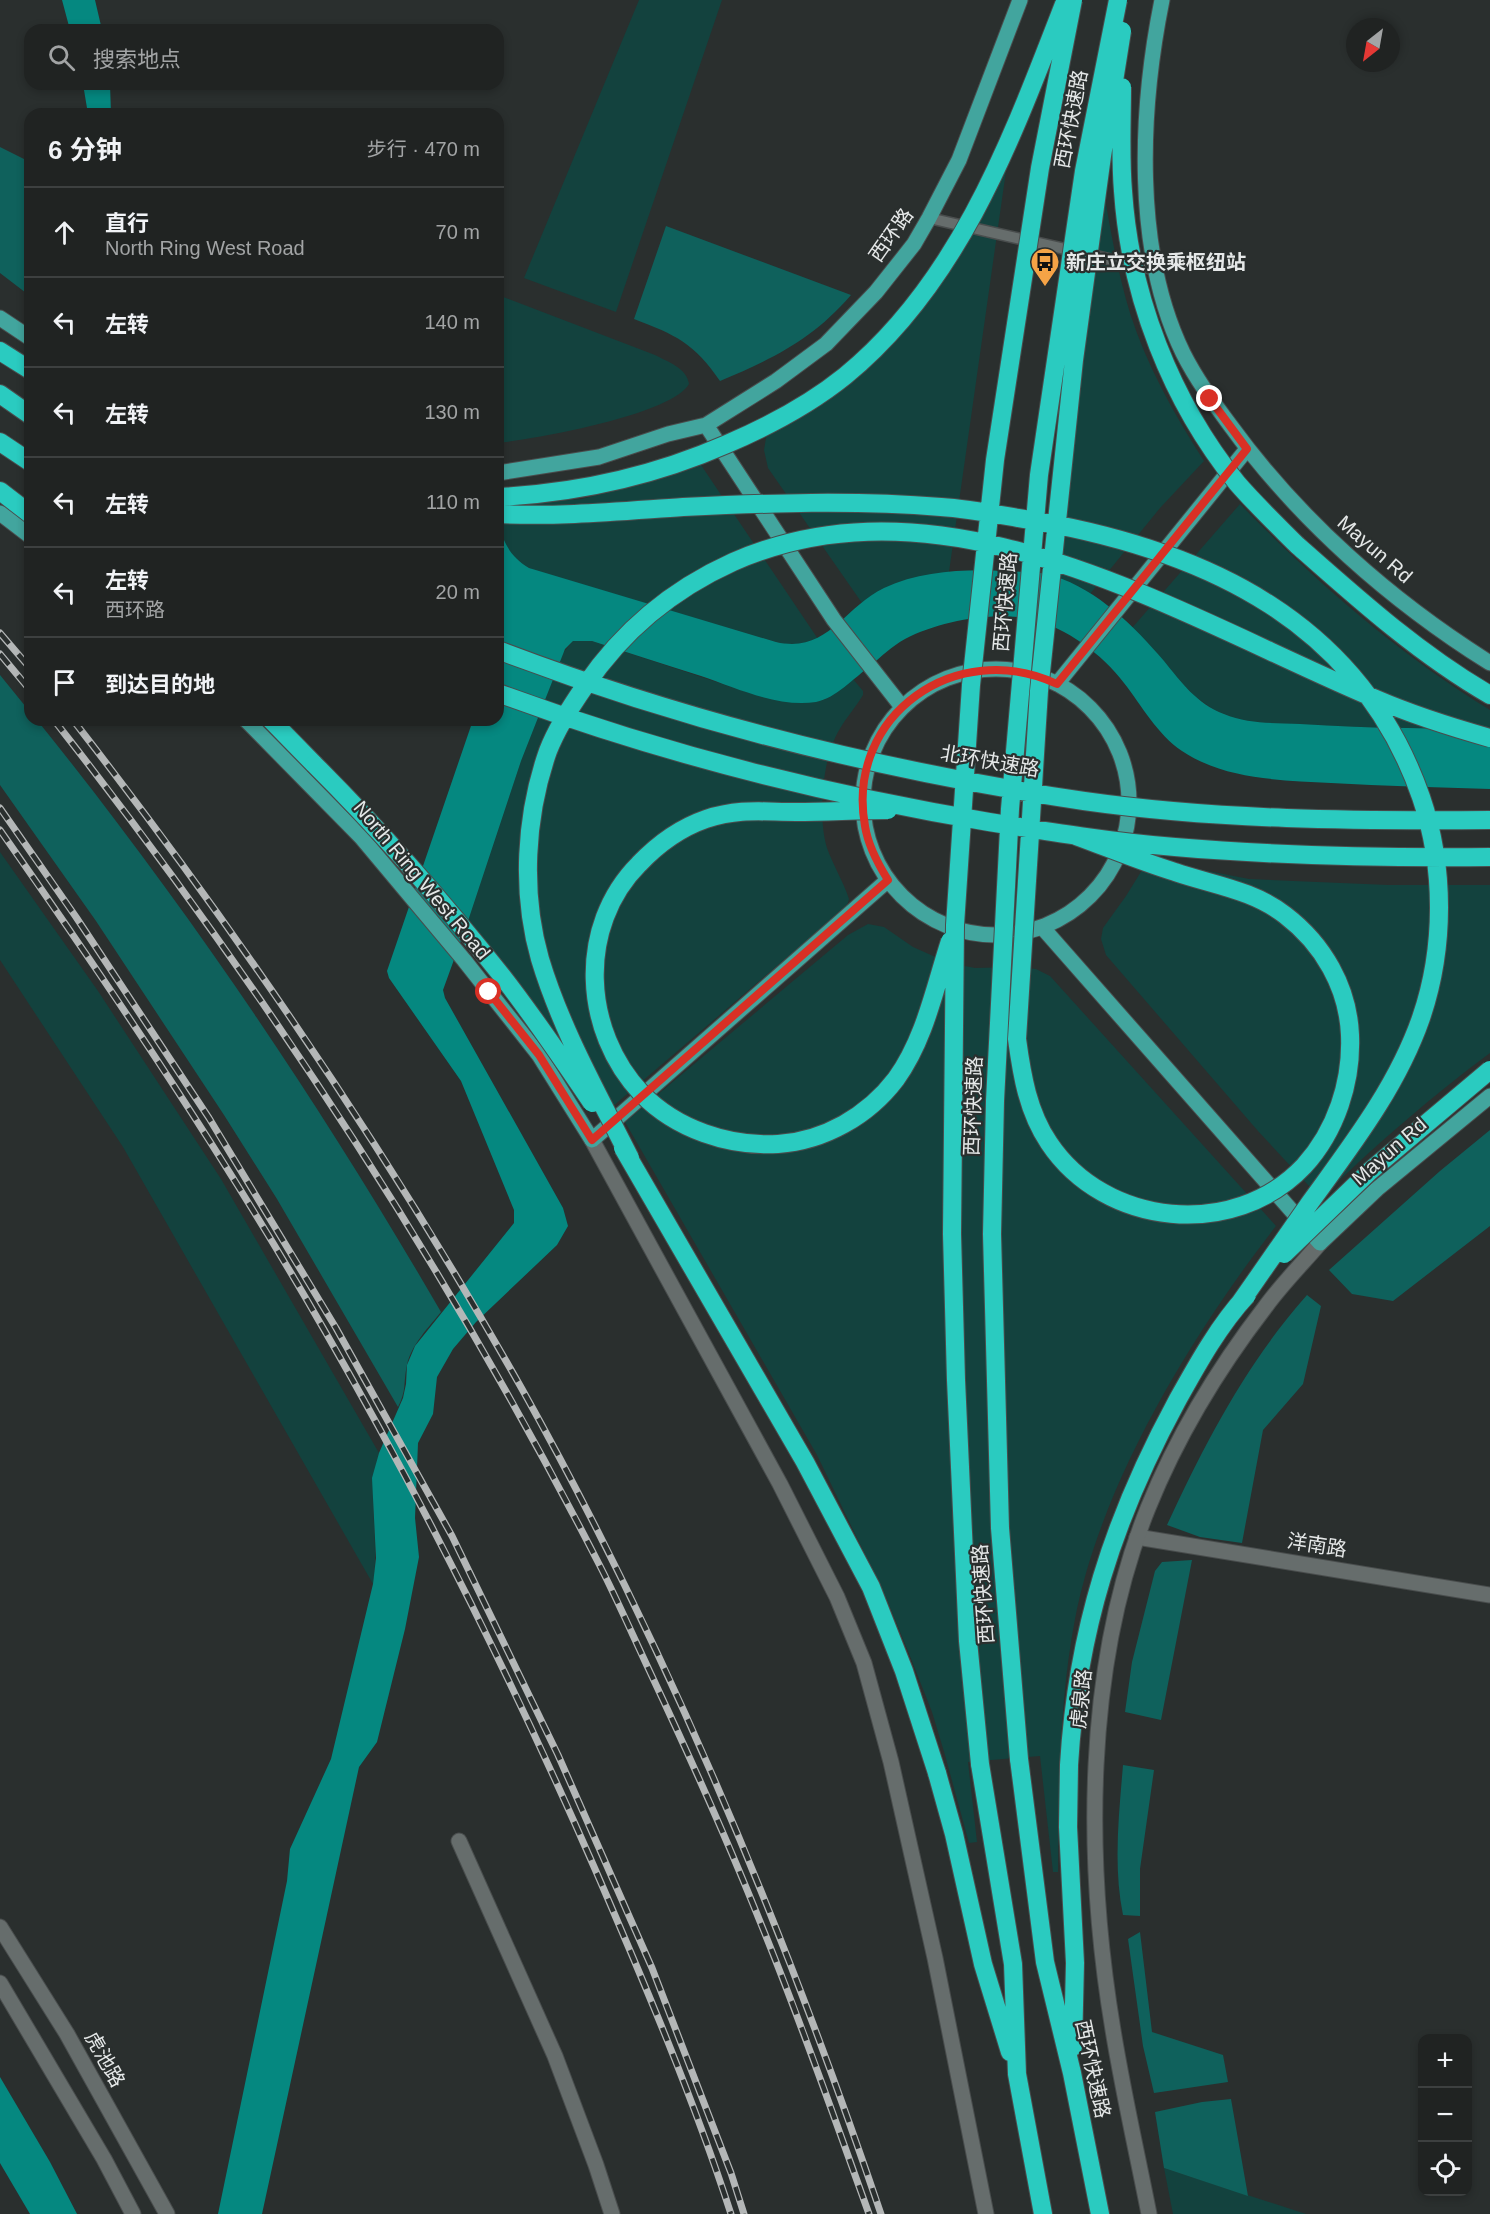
<!DOCTYPE html>
<html lang="zh">
<head>
<meta charset="utf-8">
<style>
	body { margin:0; font-family:Arial,"Noto Sans SC",sans-serif; background:#282b2a; color:#f1f3f6 }
	.controls { position:absolute; right:18px; bottom:18px; display:grid; overflow:hidden; border-radius:12px; box-shadow:0 3px 9px #0003 }
	.controls button { width:54px; height:54px; display:grid; place-items:center; padding:0; border:0; border-bottom:2px solid #3d4040; background:#202322; color:#f1f3f6; font:30px sans-serif }
	.compass { position:absolute; left:1346px; top:18px; width:54px; height:54px; border-radius:50%; background:#202322; box-shadow:0 3px 9px #0003; rotate:211deg }
	.stop { position:absolute; width:18px; height:18px; margin:-14px; border:4px solid #d93025; border-radius:50%; background:#fff }
	.stop.end { background:#d93025; border-color:#fff; box-shadow:0 2px 6px #0008 }
	.list { margin:0; padding:0; list-style:none }
	h2 { display:flex; justify-content:space-between; align-items:center; height:78px; margin:0; padding:0 24px; font-size:26px }
	h2 small { font-size:20px; font-weight:400; color:#a2a4a5 }
	.list li { display:grid; grid-template-columns:39px 1fr auto; gap:18px; align-items:center; box-sizing:border-box; height:90px; padding:0 24px; border-top:2px solid #3d4040 }
	.list b { display:block; font-size:22px; white-space:nowrap }
	.list p { margin:0; font-size:20px; white-space:nowrap; color:#a2a4a5 }
	.list em { font-size:20px; font-style:normal; color:#a2a4a5 }
	.icon { flex:none; width:33px; height:33px; fill:none; stroke:currentColor; stroke-width:2; stroke-linecap:round; stroke-linejoin:round }
	.map { position:relative; flex:none; width:1490px; height:2214px; overflow:hidden }
	.search { position:absolute; background:#202322; box-shadow:0 3px 9px #0003; left:24px; top:24px; width:480px; height:66px; display:flex; align-items:center; gap:15px; box-sizing:border-box; padding:0 21px; border-radius:18px; color:#a2a4a5; font-size:22px }
	.panel { position:absolute; background:#202322; box-shadow:0 3px 9px #0003; left:24px; top:108px; width:480px; height:618px; border-radius:18px }
	.map>svg:first-child { display:block }
	.green { fill:#13423e }
	.forest { fill:#0f615c }
	.water { fill:#058880 }
	.lines { fill:none; stroke-linecap:round; stroke-linejoin:round }
	.lane-casing { stroke:#494d4d; stroke-width:13 }
	.street-casing { stroke:#494d4d; stroke-width:17 }
	.secondary-casing { stroke:#494d4d; stroke-width:17 }
	.primary-casing { stroke:#494d4d; stroke-width:17 }
	.highway-casing { stroke:#494d4d; stroke-width:20 }
	.lane { stroke:#666d6c; stroke-width:10 }
	.street { stroke:#666d6c; stroke-width:15 }
	.secondary { stroke:#666d6c; stroke-width:15 }
	.primary { stroke:#42a59e; stroke-width:15 }
	.highway { stroke:#2acbc0; stroke-width:18 }
	.rail-casing { stroke:#b4b7b7; stroke-width:7 }
	.rail { stroke:#2a2f2e; stroke-width:4.5; stroke-dasharray:14; stroke-linecap:butt }
	.highway-bridge-casing { stroke:#494d4d; stroke-width:20; stroke-linecap:butt }
	.highway-bridge { stroke:#2acbc0; stroke-width:18 }
	.route { stroke:#d93025; stroke-width:8 }
	.labels { text-anchor:middle; stroke-width:4.5; stroke-linejoin:round; paint-order:stroke }
	.street-label { font-size:20px; fill:#e5e8e8; stroke:#2a2f2e }
	.poi-label { font-size:20px; font-weight:bold; fill:#e5e8e8; stroke:#2a2f2e; text-anchor:start }
</style>
</head>
<body>
<div class="map">
<svg width="1490" height="2214" viewBox="0 0 1490 2214">
	<rect width="100%" height="100%" fill="#2a2f2e"/>
	<path class="green" d="M639,0H722L616,312L524,278Z
		M1007,164L949,572C918,576 887,583 862,603L768,468L764,450L767,432L858,372Z
		M1102,182C1110,226 1117,271 1130,313C1147,366 1174,414 1204,461L1160,508L1090,594L1054,576Z
		M498,295L655,355C668,362 687,368 689,384C671,415 535,439 498,443Z
		M701,465L818,639C804,646 791,646 776,642L536,571C507,560 498,535 498,506L582,499L676,474Z
		M1240,504C1317,583 1396,652 1490,710V731L1357,727L1247,722L1237,719L1214,710L1193,695L1132,628Z
		M579,639L592,641L750,693L792,702L824,700L853,679L863,691V695C854,710 842,722 835,738C822,765 818,819 827,848C833,865 843,881 849,899L847,906L612,1107L468,921L521,761L563,653L573,641Z
		M0,852L98,991L221,1179L379,1453C366,1496 380,1540 373,1584L123,1147L0,960Z
		M1152,860L1249,879L1388,885H1490V1053C1432,1096 1378,1143 1326,1193L1309,1186L1258,1131L1106,955L1101,939L1103,928L1126,896L1147,862Z
		M868,924L884,927L913,947L949,963L975,968L1019,967L1036,969L1050,976L1276,1226C1192,1334 1101,1483 1075,1619C1059,1703 1059,1787 1058,1872H1053L1040,1756L968,1762L977,1842L969,1843L945,1755L932,1712L908,1651L886,1598L817,1455L625,1122L848,935Z
		M1164,2168L1306,2214H1173Z"/>
	<path class="forest" d="M0,147L30,162V296L0,273Z
		M666,226L851,295C812,340 774,358 720,381C694,343 676,335 634,319Z
		M0,675L30,712V720H37C187,906 321,1105 441,1312C429,1327 411,1345 407,1365C403,1383 407,1390 398,1407L277,1199L224,1115L96,921L0,785Z
		M1490,1130V1226L1393,1301L1352,1294L1329,1270L1440,1171Z
		M1307,1295L1321,1306L1303,1384L1263,1430L1242,1543L1200,1537L1167,1525C1206,1441 1246,1364 1307,1295Z
		M1192,1560L1161,1720L1125,1712L1132,1662L1155,1571L1162,1562Z
		M1123,1765L1154,1770L1140,1869V1916L1123,1915C1113,1866 1119,1814 1123,1765Z
		M1140,1932L1152,2032L1223,2055L1228,2082L1154,2093L1143,2046L1128,1939Z
		M1231,2099L1248,2196L1164,2168L1155,2112L1202,2102Z"/>
	<path class="water" d="M62,0H95L102,30H70Z
		M83,84H110L111,114H88Z
		M498,523C504,543 510,557 529,568L776,642C827,654 843,608 884,588C921,571 965,569 1004,571C1021,572 1038,571 1054,576C1098,590 1135,627 1164,661C1181,682 1197,704 1224,714C1248,724 1274,723 1300,724C1336,726 1372,728 1408,728C1436,729 1463,728 1490,731V789C1437,787 1384,786 1331,783C1280,780 1226,780 1182,751C1157,734 1142,706 1124,683C1102,654 1067,628 1031,619C994,611 939,621 905,639C892,646 881,657 870,666C854,678 836,698 816,702C779,708 736,688 701,676C664,664 628,653 592,641H573L565,649L521,761L468,921L443,990L445,998L563,1208L568,1226L557,1245L476,1322L453,1349L437,1377L433,1414L418,1443L415,1518L419,1557L405,1629L377,1742L359,1767L262,2214H218L287,1881L290,1849L331,1759L373,1584L376,1558L372,1478L379,1453L403,1398L406,1384L407,1365L415,1346L514,1223V1210L461,1081L389,978L387,971L473,720H498V650L503,634L504,622L498,608Z
		M0,2077L50,2162L77,2214H30L0,2163Z"/>
	<g class="lines">
		<g class="lane-casing">
			<path id="lane" d="M929,218L1157,270"/>
		</g>
		<g class="street-casing">
			<path id="street" d="M1137,1537L1490,1595
				M459,1841L555,2056L596,2165L612,2214"/>
		</g>
		<g class="secondary-casing">
			<path id="secondary" d="M592,1140L780,1484L837,1597L864,1663L891,1762L935,1958L986,2214
				M0,1927L67,2034L167,2214
				M0,1983L104,2159L133,2214
				M1149,2214C1137,2153 1123,2092 1113,2030C1085,1862 1084,1667 1148,1508C1177,1436 1219,1367 1266,1306C1282,1284 1302,1264 1320,1243"/>
		</g>
		<g class="primary-casing">
			<path id="primary" d="M1162,0C1140,109 1133,250 1183,353C1196,379 1213,402 1230,425C1299,520 1391,601 1490,663
				M0,318L30,338
				M706,425L834,620L902,707
				M498,473L599,457L668,434L706,425L776,381L826,344L876,292L914,244L929,218L959,160L1020,0
				M0,513L30,536
				M863 802a133 133 0 1 1 266 0a133 133 0 1 1-266 0Z
				M1057,684L1247,449
				M246,720L361,837L464,960L539,1055L592,1140L888,880
				M1042,927L1320,1243L1377,1189L1490,1096"/>
		</g>
		<g class="highway-casing">
			<path id="highway" d="M0,351L30,370
				M0,394L30,415
				M0,442L30,462
				M0,491L30,514
				M1297,545C1358,599 1419,654 1490,695
				M271,720L314,764
				M1019,1759L1045,1962L1072,2073L1100,2214
				M980,1764L1013,1964L1017,2074L1043,2214
				M1069,1765L1068,1827L1075,1963L1073,2047
				M937,1773L954,1834L983,1964L1010,2052"/>
		</g>
		<use href="#lane" class="lane"/>
		<use href="#street" class="street"/>
		<use href="#secondary" class="secondary"/>
		<use href="#primary" class="primary"/>
		<use href="#highway" class="highway"/>
		<g class="rail-casing">
			<path id="rail" d="M0,633L30,668
				M0,654L30,690
				M54,720C261,984 446,1265 599,1564C617,1599 633,1636 650,1672C689,1755 727,1839 761,1924C800,2019 834,2117 869,2214
				M73,720C238,932 390,1155 522,1389C668,1650 785,1931 881,2214
				M0,808L76,917L209,1118L336,1328L452,1536L558,1755L652,1968L731,2173L744,2214
				M0,830C115,994 227,1160 326,1333C426,1507 515,1686 595,1869C644,1982 693,2097 731,2214"/>
		</g>
		<use href="#rail" class="rail"/>
		<g class="highway-bridge-casing">
			<path id="highway-bridge" d="M1122,87C1122,121 1120,156 1123,191C1130,296 1171,401 1237,483C1256,505 1277,525 1297,545
				M498,497C578,493 654,476 727,444C769,426 809,405 845,376C960,282 1012,138 1064,4
				M498,514C560,517 622,511 683,507C768,503 855,500 941,507C973,509 1004,516 1036,521C1207,551 1360,622 1421,797C1445,867 1445,948 1421,1018C1397,1087 1351,1146 1309,1204C1286,1237 1263,1270 1240,1303
				M498,650C687,722 884,771 1084,801C1218,820 1355,821 1490,820
				M498,693C657,752 822,794 989,822C1051,832 1113,842 1175,847C1280,856 1385,858 1490,857
				M314,764C381,831 443,902 502,976C534,1017 563,1060 592,1103
				M888,810C857,810 827,812 796,812C763,812 740,808 706,819C680,828 658,844 639,864C577,926 582,1031 642,1094C676,1129 729,1147 778,1144C824,1141 868,1116 896,1079C925,1039 935,987 950,941
				M1076,836C1109,848 1142,862 1175,872C1213,885 1253,890 1285,915C1323,944 1348,987 1350,1035C1352,1082 1336,1131 1304,1166C1234,1240 1105,1227 1049,1143C1028,1112 1022,1076 1017,1039L1039,691L1074,360L1102,156L1122,31
				M623,1148L805,1462L871,1587L904,1671L937,1773
				M630,1158C598,1094 561,1029 540,959C521,893 525,816 548,751C557,728 571,706 585,686C623,630 671,590 733,562C949,467 1181,617 1376,699C1413,715 1451,727 1490,738
				M1284,1254L1370,1171L1490,1070
				M1019,1759L1000,1528L992,1234L995,1101L1010,809L1039,475L1084,171L1118,0
				M980,1764L968,1641L956,1380L952,1234L955,925L971,685L995,460L1040,168L1073,0
				M1069,1765C1077,1631 1113,1519 1177,1401C1197,1365 1219,1325 1247,1295"/>
		</g>
		<use href="#highway-bridge" class="highway-bridge"/>
	</g>
	<g class="lines">
		<path class="route" d="M489,992L539,1055L592,1140L888,880C878,864 868,846 865,826C845,715 957,637 1057,684L1247,449L1210,399"/>
	</g>
	<defs>
		<g id="bus-pin" transform="scale(1.5)"><path d="M0 17L-7.5 6A9.5 9.5 0 1 1 7.5 6Z" fill="#f5a346" stroke="#2a2f2e"/><path d="M-5-6H5V4H4V6H2V4H-2V6H-4V4H-5ZM-3.5-4V0h7V-4ZM-3.5 1.2v1.5H-2V1.2ZM2 1.2v1.5H3.5V1.2Z" fill="#111"/></g>
	</defs>
	<g fill-rule="evenodd">
		<use href="#bus-pin" x="1045" y="262"/>
	</g>
	<g class="labels">
		<g class="street-label">
			<text transform="translate(1071 119) rotate(-79)" y="7">西环快速路</text>
			<text transform="translate(891 235) rotate(-55)" y="7">西环路</text>
			<text transform="translate(1375 549) rotate(41)" y="7">Mayun Rd</text>
			<text transform="translate(1005 602) rotate(-85)" y="7">西环快速路</text>
			<text transform="translate(990 761) rotate(10)" y="7">北环快速路</text>
			<text transform="translate(422 880) rotate(50)" y="7">North Ring West Road</text>
			<text transform="translate(973 1106) rotate(-88)" y="7">西环快速路</text>
			<text transform="translate(1389 1151) rotate(-41)" y="7">Mayun Rd</text>
			<text transform="translate(1317 1545) rotate(9)" y="7">洋南路</text>
			<text transform="translate(983 1594) rotate(-94)" y="7">西环快速路</text>
			<text transform="translate(1081 1699) rotate(-84)" y="7">虎泉路</text>
			<text transform="translate(105 2059) rotate(61)" y="7">虎池路</text>
			<text transform="translate(1093 2069) rotate(78)" y="7">西环快速路</text>
		</g>
		<g class="poi-label">
			<text x="1066" y="269">新庄立交换乘枢纽站</text>
		</g>
	</g>
</svg>
<div class="controls">
<button>+</button>
<button>−</button>
<button><svg class="icon" aria-label="locate" viewBox="0 0 24 24"><circle cx="12" cy="12" r="6"/><path d="M12 2v4M12 18v4M2 12h4M18 12h4"/></svg></button>
</div>
<svg class="compass" viewBox="-18 -18 36 36"><path d="M0-13l5 13h-10z" fill="#e53935"/><path d="M0 13l5-13h-10z" fill="#a2a4a5"/></svg>
<div class="stop" style="left:489px;top:992px"></div>
<div class="stop end" style="left:1210px;top:399px"></div>
<div class="search"><svg class="icon" aria-label="search" viewBox="0 0 24 24"><circle cx="10" cy="10" r="6"/><path d="M15 15l6 6"/></svg>搜索地点</div>
<section class="panel">
<h2>6 分钟<small>步行 · 470 m</small></h2>
<ul class="list">
<li><svg class="icon" aria-label="ahead" viewBox="0 0 24 24"><path d="M12 20V5M6 11l6-6 6 6"/></svg><div><b>直行</b><p>North Ring West Road</p></div><em>70 m</em></li>
<li><svg class="icon" aria-label="left" viewBox="0 0 24 24"><path d="M17 20v-9H6M10 6l-5 5 5 5"/></svg><div><b>左转</b></div><em>140 m</em></li>
<li><svg class="icon" aria-label="left" viewBox="0 0 24 24"><path d="M17 20v-9H6M10 6l-5 5 5 5"/></svg><div><b>左转</b></div><em>130 m</em></li>
<li><svg class="icon" aria-label="left" viewBox="0 0 24 24"><path d="M17 20v-9H6M10 6l-5 5 5 5"/></svg><div><b>左转</b></div><em>110 m</em></li>
<li><svg class="icon" aria-label="left" viewBox="0 0 24 24"><path d="M17 20v-9H6M10 6l-5 5 5 5"/></svg><div><b>左转</b><p>西环路</p></div><em>20 m</em></li>
<li><svg class="icon" aria-label="arrive" viewBox="0 0 24 24"><path d="M6 21V4h12l-3 4 3 4H6"/></svg><div><b>到达目的地</b></div></li>
</ul>
</section>
</div>
</body>
</html>
